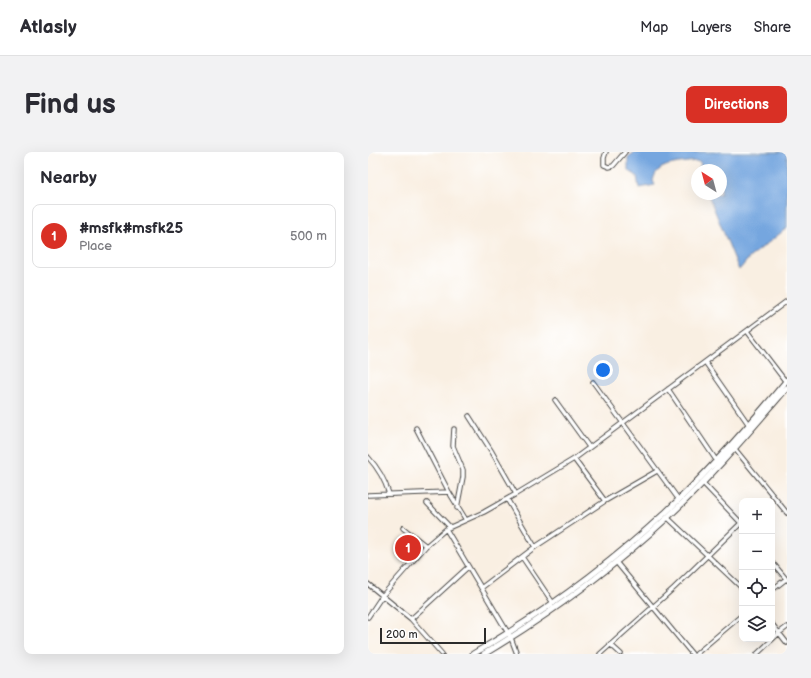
<!DOCTYPE html>
<html lang="en">
<head>
<meta charset="utf-8">
<style>
	body { margin:0; font-family:"Balsamiq Sans",sans-serif; background:#f2f2f3; color:#2b2b33 }
	.controls { position:absolute; right:12px; bottom:12px; display:grid; overflow:hidden; border-radius:8px; box-shadow:0 4px 16px #0002 }
	.controls button { width:36px; height:36px; display:grid; place-items:center; padding:0; border:0; border-bottom:1px solid #e1e1e2; background:#fff; color:#2b2b33; font:20px sans-serif }
	.compass { position:absolute; left:323px; top:12px; width:36px; height:36px; border-radius:50%; background:#fff; box-shadow:0 4px 16px #0002; rotate:324deg }
	.scale { position:absolute; left:12px; bottom:10px; width:106px; box-sizing:border-box; padding-left:4px; border:2px solid #2b2b2b; border-top:0; font-size:11px; line-height:14px; white-space:nowrap; color:#2b2b2b; -webkit-text-stroke:3px #fff; paint-order:stroke }
	.you { position:absolute; left:235px; top:218px; width:14px; height:14px; margin:-10px; border:3px solid #fff; border-radius:50%; background:#1a73e8; box-shadow:0 0 0 6px #1a73e833 }
	.badge { display:grid; place-items:center; width:26px; height:26px; border-radius:50%; background:#d93025; color:#fff; font-size:13px; font-weight:700 }
	.pin { position:absolute; translate:-50% -50%; border:2px solid #fff; box-shadow:0 1px 4px #0006 }
	.list { margin:0; padding:0; list-style:none }
	h2 { display:flex; justify-content:space-between; align-items:center; height:52px; margin:0; padding:0 16px; font-size:17px }
	h2 small { font-size:13px; font-weight:400; color:#7c7c81 }
	.list li { display:grid; grid-template-columns:26px 1fr auto; gap:12px; align-items:center; box-sizing:border-box; height:64px; margin:0 8px 8px; padding:0 8px; border:1px solid #e1e1e2; border-radius:8px }
	.list b { display:block; font-size:15px; white-space:nowrap }
	.list p { margin:0; font-size:13px; white-space:nowrap; color:#7c7c81 }
	.list em { font-size:13px; font-style:normal; color:#7c7c81 }
	.icon { flex:none; width:22px; height:22px; fill:none; stroke:currentColor; stroke-width:2; stroke-linecap:round; stroke-linejoin:round }
	.map { position:relative; flex:none; width:419px; height:502px; overflow:hidden; border-radius:8px }
	header { display:flex; align-items:center; gap:24px; box-sizing:border-box; height:56px; padding:0 20px; background:#fff; border-bottom:1px solid #e1e1e2 }
	header strong { font-size:19px }
	nav { display:flex; gap:22px; margin-inline-start:auto; font-size:14px }
	.intro { display:flex; align-items:center; justify-content:space-between; box-sizing:border-box; height:96px; padding:0 24px }
	h1 { margin:0; font-size:28px }
	.button { padding:10px 18px; border-radius:8px; background:#d93025; color:#fff; font-size:14px; font-weight:700 }
	main { display:flex; gap:24px; padding:0 24px }
	aside { flex:1; background:#fff; border-radius:8px; box-shadow:0 4px 16px #0002 }
	.map>svg:first-child { display:block }
	.water { fill:#74a6df; stroke:#506885 }
	.lines { fill:none; stroke-linecap:round; stroke-linejoin:round }
	.minor-casing { stroke:#4a4846; stroke-width:5.5 }
	.highway-casing { stroke:#4a4846; stroke-width:7 }
	.minor { stroke:#fff; stroke-width:3.5 }
	.highway { stroke:#fff; stroke-width:5 }
</style>
</head>
<body>
<header>
<strong>Atlasly</strong>
<nav><a>Map</a><a>Layers</a><a>Share</a></nav>
</header>
<div class="intro"><h1>Find us</h1><a class="button">Directions</a></div>
<main>
<aside>
<h2>Nearby<small></small></h2>
<ul class="list">
<li><span class="badge">1</span><div><b>#msfk#msfk25</b><p>Place</p></div><em>500 m</em></li>
</ul>
</aside>
<div class="map">
<svg width="419" height="502" viewBox="0 0 419 502">
	<rect width="100%" height="100%" fill="#fff"/>
	<filter id="ink" filterUnits="userSpaceOnUse"><feTurbulence type="fractalNoise" baseFrequency=".025" numOctaves="2"/><feDisplacementMap in="SourceGraphic" scale="8" xChannelSelector="R" yChannelSelector="G"/><feConvolveMatrix kernelMatrix="1 2 1 2 8 2 1 2 1" color-interpolation-filters="sRGB"/></filter>
	<filter id="wash" filterUnits="userSpaceOnUse"><feTurbulence type="fractalNoise" baseFrequency=".012" numOctaves="4" result="noise"/><feDisplacementMap in="SourceGraphic" scale="16" xChannelSelector="R" yChannelSelector="G"/><feGaussianBlur stdDeviation="0.9" result="paint"/><feColorMatrix in="noise" values="0 0 0 0 0 0 0 0 0 0 0 0 0 0 0 0 0 1.4 0 .05"/><feComposite in="paint" operator="in"/></filter>
	<g filter="url(#wash)">
		<rect width="100%" height="100%" fill="#f9efe2"/>
		<path class="water" d="M267,0H419V76L382,105L371,118L340,42H353V18H330L333,12L331,9C321,10 297,11 291,18C287,21 286,25 285,29L287,33L271,36L269,24L260,18V5Z"/>
	</g>
	<g filter="url(#ink)">
		<g class="lines">
			<g class="minor-casing">
				<path id="minor" d="M238,0L236,6V13L241,15L245,14L257,0
					M379,179L418,230
					M337,210L381,273
					M225,230L311,348
					M300,237L348,308
					M187,248L221,295
					M101,264L124,300L148,342
					M48,276L81,340L98,368
					M86,277L85,294L95,318V325L89,356
					M367,297L419,361
					M0,305C10,316 17,328 21,342
					M206,307L237,349
					M335,331L374,372
					M0,343L81,340
					M139,347L167,395
					M59,351L82,375
					M300,366L374,436
					M35,376L58,394
					M78,377L143,486L149,502
					M154,405L185,451
					M248,410L324,502
					M404,410L419,428
					M0,432L43,467L74,502
					M113,436L167,395L237,349L289,319
					M404,438L418,427
					M0,465L14,444L58,394L78,377L116,360L148,342L206,307L419,149
					M43,467L100,415
					M404,472L419,491
					M242,492L253,502
					M232,502L306,436L373,371
					M328,502L374,463
					M389,502L411,481L419,475"/>
			</g>
			<g class="highway-casing">
				<path id="highway" d="M105,502C174,462 240,414 298,360C341,319 381,274 419,228
					M116,502C181,463 244,417 300,365C343,325 381,280 419,236"/>
			</g>
			<use href="#minor" class="minor"/>
			<use href="#highway" class="highway"/>
		</g>
	</g>
</svg>
<div class="controls">
<button>+</button>
<button>−</button>
<button><svg class="icon" aria-label="locate" viewBox="0 0 24 24"><circle cx="12" cy="12" r="6"/><path d="M12 2v4M12 18v4M2 12h4M18 12h4"/></svg></button>
<button><svg class="icon" aria-label="layers" viewBox="0 0 24 24"><path d="M12 4l9 5-9 5-9-5zM3 14l9 5 9-5"/></svg></button>
</div>
<svg class="compass" viewBox="-18 -18 36 36"><path d="M0-13l5 13h-10z" fill="#e53935"/><path d="M0 13l5-13h-10z" fill="#7c7c81"/></svg>
<div class="scale">200 m</div>
<div class="you"></div>
<div class="pin badge" style="left:40px;top:396px">1</div>
</div>
</main>
</body>
</html>
